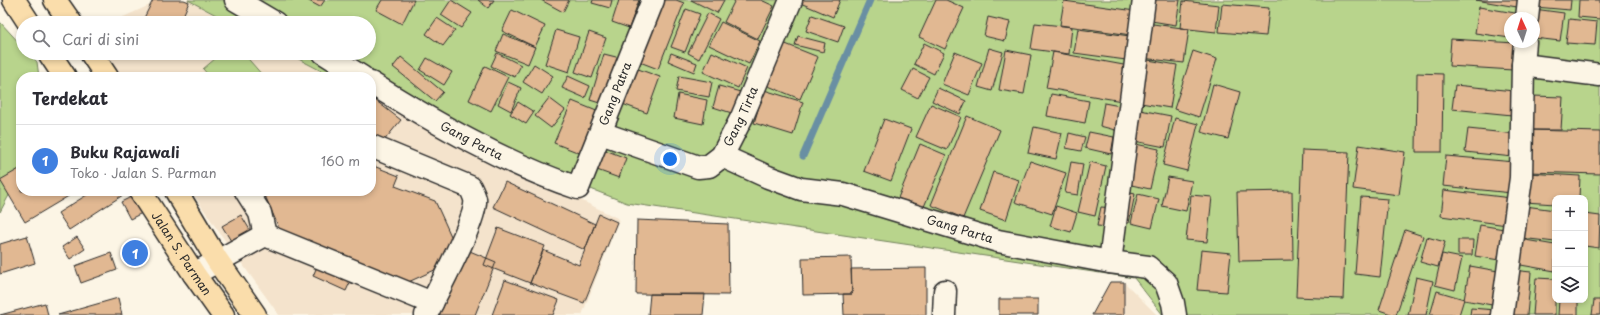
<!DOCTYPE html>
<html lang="id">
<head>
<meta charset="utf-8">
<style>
	body { margin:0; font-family:"Playpen Sans",sans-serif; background:#f2f2f3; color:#2b2b33 }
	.controls { position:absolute; right:12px; bottom:12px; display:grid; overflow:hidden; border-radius:8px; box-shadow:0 2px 6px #0003 }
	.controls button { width:36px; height:36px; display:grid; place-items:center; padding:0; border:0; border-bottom:1px solid #e1e1e2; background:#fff; color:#2b2b33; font:20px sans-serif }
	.compass { position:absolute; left:1504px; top:12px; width:36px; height:36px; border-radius:50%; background:#fff; box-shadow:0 2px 6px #0003; rotate:356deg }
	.you { position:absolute; left:670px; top:159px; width:14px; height:14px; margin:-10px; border:3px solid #fff; border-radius:50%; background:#1a73e8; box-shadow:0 0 0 6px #1a73e833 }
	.badge { display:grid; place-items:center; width:26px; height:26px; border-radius:50%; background:#1f6fb2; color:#fff; font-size:13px; font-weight:700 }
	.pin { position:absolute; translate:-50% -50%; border:2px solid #fff; box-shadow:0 1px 4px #0006 }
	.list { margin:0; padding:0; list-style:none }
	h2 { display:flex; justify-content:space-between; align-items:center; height:52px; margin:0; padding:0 16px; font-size:17px }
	h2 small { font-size:13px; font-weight:400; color:#7c7c81 }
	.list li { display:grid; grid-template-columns:26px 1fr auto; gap:12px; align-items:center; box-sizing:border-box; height:72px; padding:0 16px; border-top:1px solid #e1e1e2 }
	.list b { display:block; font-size:15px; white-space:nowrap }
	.list p { margin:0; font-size:13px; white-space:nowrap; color:#7c7c81 }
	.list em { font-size:13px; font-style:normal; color:#7c7c81 }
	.icon { flex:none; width:22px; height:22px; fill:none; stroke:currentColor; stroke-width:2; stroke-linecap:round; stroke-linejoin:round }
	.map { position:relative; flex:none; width:1600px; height:315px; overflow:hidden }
	.search { position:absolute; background:#fff; box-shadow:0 2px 6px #0003; left:16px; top:16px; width:360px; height:44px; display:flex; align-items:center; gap:10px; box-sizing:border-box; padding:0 14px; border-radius:22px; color:#7c7c81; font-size:15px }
	.panel { position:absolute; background:#fff; box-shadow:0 2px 6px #0003; left:16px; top:72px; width:360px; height:124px; border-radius:16px }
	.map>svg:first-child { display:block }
	.built { fill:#f4e3cc }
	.green { fill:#b8d48c; stroke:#72805c; fill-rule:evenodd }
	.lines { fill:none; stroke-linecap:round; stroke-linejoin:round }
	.stream { stroke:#698fa3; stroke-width:7 }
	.building { fill:#e1b892; stroke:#2b2b2b }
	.minor-casing { stroke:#2b2b2b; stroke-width:25 }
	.major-casing { stroke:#2b2b2b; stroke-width:25 }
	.minor { stroke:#fcf5e5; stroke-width:22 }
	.major { stroke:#faddab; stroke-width:22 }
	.labels { text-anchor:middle; stroke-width:3; stroke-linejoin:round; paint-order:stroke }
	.street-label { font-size:12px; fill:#2b2b2b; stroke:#fcf5e5 }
</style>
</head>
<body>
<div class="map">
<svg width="1600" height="315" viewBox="0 0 1600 315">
	<rect width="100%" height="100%" fill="#fcf5e5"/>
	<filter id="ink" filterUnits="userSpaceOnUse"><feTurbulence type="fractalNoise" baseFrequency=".025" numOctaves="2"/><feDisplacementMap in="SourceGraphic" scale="8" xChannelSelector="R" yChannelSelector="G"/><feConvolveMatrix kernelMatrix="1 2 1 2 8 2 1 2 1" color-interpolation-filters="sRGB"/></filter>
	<g filter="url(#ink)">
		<path class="built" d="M161,0H188L231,23H110Z
			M99,53H287L332,77H115Z
			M371,96L619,219L582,315H279L219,232L191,191H371Z
			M1110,282H1124L1157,315H1092Z"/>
		<path class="green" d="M188,0H1600V315H1163L1134,278L627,203L446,133L371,77H333L287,53H369V23H231ZM1510,18H1534V42H1510ZM1555,198H1585V300H1555Z
			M0,22L23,47V53H29L37,62L39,77H21V173L0,212Z
			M222,53H243L264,77H210L203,69Z"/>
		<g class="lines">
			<path class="stream" d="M803,156L870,0"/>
		</g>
		<path class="building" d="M153,0H184L189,2L180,23H150L143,20Z
			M307,0H325L320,7Z
			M382,0H414L402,24L376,10Z
			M451,0L472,13L461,28L441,15Z
			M478,0H494L488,8Z
			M541,0H569L563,12Z
			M593,0H612L610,8L592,3Z
			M619,0H639L629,28L612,22Z
			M656,0H676L684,3L658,69L632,59Z
			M691,0H724L717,13Z
			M735,0H761L774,6L758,39L724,22Z
			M799,0H840L833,17L798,2Z
			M936,0H946L964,8L945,49L919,37Z
			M1148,0H1180L1176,25L1145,20Z
			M1476,0H1518L1517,7Z
			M1535,0H1571L1570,10L1535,7Z
			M1579,0H1600V19L1578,17Z
			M1064,1L1135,11L1131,35L1060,25Z
			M1183,1L1219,5L1216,32L1180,28Z
			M1222,4L1269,8L1266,36L1219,32Z
			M1479,7L1521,14L1520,18H1510V38L1475,33Z
			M686,9L700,14L685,52L671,47Z
			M1534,9L1564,13L1560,41L1534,38Z
			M512,10L545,26L535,47L502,31Z
			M708,13L719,19L699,59L688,53Z
			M812,15L844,26L838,42L806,31Z
			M988,17L1010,22L1005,41L984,36Z
			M437,18L455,30L443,46L426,34Z
			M1569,19L1597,22L1595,45L1566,43Z
			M721,22L760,41L749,64L709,45Z
			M1035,23L1072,27L1069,54L1031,49Z
			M1146,23L1189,29L1184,63L1142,58Z
			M1078,29L1130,36L1126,60L1074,53Z
			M556,30L579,37L569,72L545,64Z
			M589,32L606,38L592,78L575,72Z
			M503,34L535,47L528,64L496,51Z
			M798,36L825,43L823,52L795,45Z
			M1451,39L1515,43L1513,70L1449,66Z
			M778,41L818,57L800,99L761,83Z
			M924,43L944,53L934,74L914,64Z
			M989,48L1003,52L992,91L978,87Z
			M1006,50L1031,55L1024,94L999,90Z
			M1193,51L1217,59L1199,117L1174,109Z
			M712,52L747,68L738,88L703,72Z
			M955,52L982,63L969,95L942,84Z
			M1053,52L1129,66L1122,101L1046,88Z
			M497,53L521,65L515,77L491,66Z
			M671,53L697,63L694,72L668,61Z
			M604,54L620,58L606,105L590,100Z
			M401,57L443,92L435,101L393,67Z
			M427,58L452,72L444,85L420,70Z
			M1142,59L1177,65L1170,108L1135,102Z
			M534,64L553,76L542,94L523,82Z
			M485,66L508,77L491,111L469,100Z
			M630,66L660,77L647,113L617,102Z
			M913,69L929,77L918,98L902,90Z
			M1417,73L1443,74L1442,152H1416Z
			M568,76L590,86L585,98L562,88Z
			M679,76L712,82L709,97L676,91Z
			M508,82L521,88L511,111L498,104Z
			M1213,84L1240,92L1228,139L1201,132Z
			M1455,85L1514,91L1512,115L1452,109Z
			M719,86L744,93L738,115L713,107Z
			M938,88L966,101L960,114L932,101Z
			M764,90L803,102L793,135L754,123Z
			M678,94L707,100L703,124L674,118Z
			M1051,94L1089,101L1085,123L1047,116Z
			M1533,96L1563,97L1561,130H1531Z
			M371,97L401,120L383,142L371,132Z
			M549,98L565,110L551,128L535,116Z
			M572,101L599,112L582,154L554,143Z
			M518,102L534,112L526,124L510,114Z
			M1104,103L1120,106L1115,130L1100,126Z
			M931,104L961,117L947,150L916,137Z
			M1135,109L1171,116L1165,147L1129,140Z
			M967,116L1000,130L963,218L931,205Z
			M1175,118L1198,124L1187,171L1163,165Z
			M884,119L911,129L891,181L864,171Z
			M1034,127L1062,133L1056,159L1028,153Z
			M1468,129L1516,134L1513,157L1465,152Z
			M1529,130L1600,132V174L1528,172Z
			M1089,132L1114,137L1111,154L1085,148Z
			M1069,133L1085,137L1081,151L1066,148Z
			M1131,143L1159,149L1150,189L1122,183Z
			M920,144L946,155L923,209L898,198Z
			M1359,145L1405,152L1399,195L1353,189Z
			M605,150L626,158L619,178L597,170Z
			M1302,150L1349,152L1343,299L1296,297Z
			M1446,156L1515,162L1512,193L1443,186Z
			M1030,161L1066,173L1052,214L1015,202Z
			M1071,162L1083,164L1078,195L1065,193Z
			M1090,162L1106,166L1095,216L1078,212Z
			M371,165L399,176L395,186L435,201L461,258L404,284L358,265L346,291L313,276L323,252L282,235L263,191H371Z
			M21,168V191H77L25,222L0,180Z
			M993,172L1019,180L1006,220L980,211Z
			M1527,173L1580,176L1579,198H1555V204L1525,202Z
			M1168,177L1192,181L1186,211L1162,206Z
			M505,182L595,224L585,250L493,207Z
			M1444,190L1511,198L1507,225L1441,216Z
			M93,191H125L126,193L69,230L58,213Z
			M1122,191L1135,194L1129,223L1116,221Z
			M1292,191L1293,260L1239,261L1237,192Z
			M137,194L146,211L130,219L121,202Z
			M1138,194L1159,199L1152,228L1131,223Z
			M1191,195L1212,197L1207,242L1186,240Z
			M1361,197L1388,199L1380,277L1355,274Z
			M1056,206L1077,213L1071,232L1050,226Z
			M1525,206L1555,210V242L1521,238Z
			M1101,207L1113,208L1109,227L1097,226Z
			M599,214L617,222L584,303L530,283L543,250L579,265Z
			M1585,214L1600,216L1599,248L1585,246Z
			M241,215L250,230L231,241L222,226Z
			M637,220L728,224L729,295L636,294Z
			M1480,225L1510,230L1505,261L1475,256Z
			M498,228L545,246L530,283L484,265Z
			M1405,230L1423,236L1396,315H1394L1379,310Z
			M27,236L35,263L0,274V244Z
			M77,237L85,249L70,259L62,247Z
			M1427,237L1445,242L1438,267L1420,262Z
			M1519,239L1555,245V271L1515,264Z
			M1458,240H1473L1472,255H1458Z
			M465,249L496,262L475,315H439Z
			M1201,250L1231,253L1227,292L1197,290Z
			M111,253L117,270L81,283L75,266Z
			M1442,254L1462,258L1455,290L1435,285Z
			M851,257L852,294L803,295L802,258Z
			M1470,266L1498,271L1492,305L1464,300Z
			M926,268V315H844L843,294H852L851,269Z
			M1512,270L1531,272L1527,315H1508Z
			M1416,277L1433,281L1426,315H1408Z
			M1536,278L1555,279V315H1533Z
			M505,280L559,300L553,315H492Z
			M1110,282H1124V315H1092Z
			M1437,291L1464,299L1459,315H1430Z
			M650,294H705L703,315H648Z
			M118,298L122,315H58Z
			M999,299H1038V315H999Z
			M1559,300H1578V315H1558Z
			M1594,300H1600V315H1592Z
			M45,303L48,315H0Z
			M1471,308L1495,310L1494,315H1470Z"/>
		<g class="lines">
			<g class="minor-casing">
				<g id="minor">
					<path d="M236,0L275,23"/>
					<path d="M1527,18L1529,0"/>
					<path d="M324,53L362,77"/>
					<path d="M1523,65L1600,75"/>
					<path id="s1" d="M371,83C435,123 506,164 578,188L653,0"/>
					<path id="s2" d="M601,133L698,167L709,166L722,156L742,117L791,0"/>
					<path d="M371,146L470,187C472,191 474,195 475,199C478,216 441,284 432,303"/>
					<path id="s3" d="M722,156L768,177L801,189L843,194L998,241L1110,262L1148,267L1166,283L1173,303L1175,315"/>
					<path d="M246,191L260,213L265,235"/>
					<path d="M1110,262L1144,0"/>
					<path d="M194,274L265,235L432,303L426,315"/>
					<path d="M944,315L945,291"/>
					<path d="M1502,315L1521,178L1523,65L1525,42"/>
				</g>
			</g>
			<g class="major-casing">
				<g id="major">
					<path d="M14,0L29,23"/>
					<path d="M55,0L71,23"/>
					<path d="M49,53L65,77"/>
					<path d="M91,53L107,77"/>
					<path id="s4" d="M140,191L194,274L223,315"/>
					<path d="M176,191L217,260L255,315"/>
				</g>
			</g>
			<use href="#minor" class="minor"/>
			<use href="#major" class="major"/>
		</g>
	</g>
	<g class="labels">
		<g class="street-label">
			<text dy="4" stroke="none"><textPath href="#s1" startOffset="334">Gang Patra</textPath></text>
			<text dy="4" stroke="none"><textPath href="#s2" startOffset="174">Gang Tirta</textPath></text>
			<text dy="4" stroke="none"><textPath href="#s1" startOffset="116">Gang Parta</textPath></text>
			<text dy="4" stroke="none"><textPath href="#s3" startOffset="250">Gang Parta</textPath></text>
			<text dy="4" stroke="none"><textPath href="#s4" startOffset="75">Jalan S. Parman</textPath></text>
		</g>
	</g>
</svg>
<div class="controls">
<button>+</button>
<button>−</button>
<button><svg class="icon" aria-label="layers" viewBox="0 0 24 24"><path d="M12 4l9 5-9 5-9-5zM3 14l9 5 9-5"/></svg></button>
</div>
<svg class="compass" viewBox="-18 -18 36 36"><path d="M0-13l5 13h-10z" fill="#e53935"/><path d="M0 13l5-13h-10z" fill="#7c7c81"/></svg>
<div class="you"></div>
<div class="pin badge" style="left:135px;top:253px;background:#3f7fe0">1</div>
<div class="search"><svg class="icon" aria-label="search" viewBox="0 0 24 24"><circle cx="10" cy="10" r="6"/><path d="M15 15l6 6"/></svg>Cari di sini</div>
<section class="panel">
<h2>Terdekat<small></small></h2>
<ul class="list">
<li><span class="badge" style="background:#3f7fe0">1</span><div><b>Buku Rajawali</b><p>Toko · Jalan S. Parman</p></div><em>160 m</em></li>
</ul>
</section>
</div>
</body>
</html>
